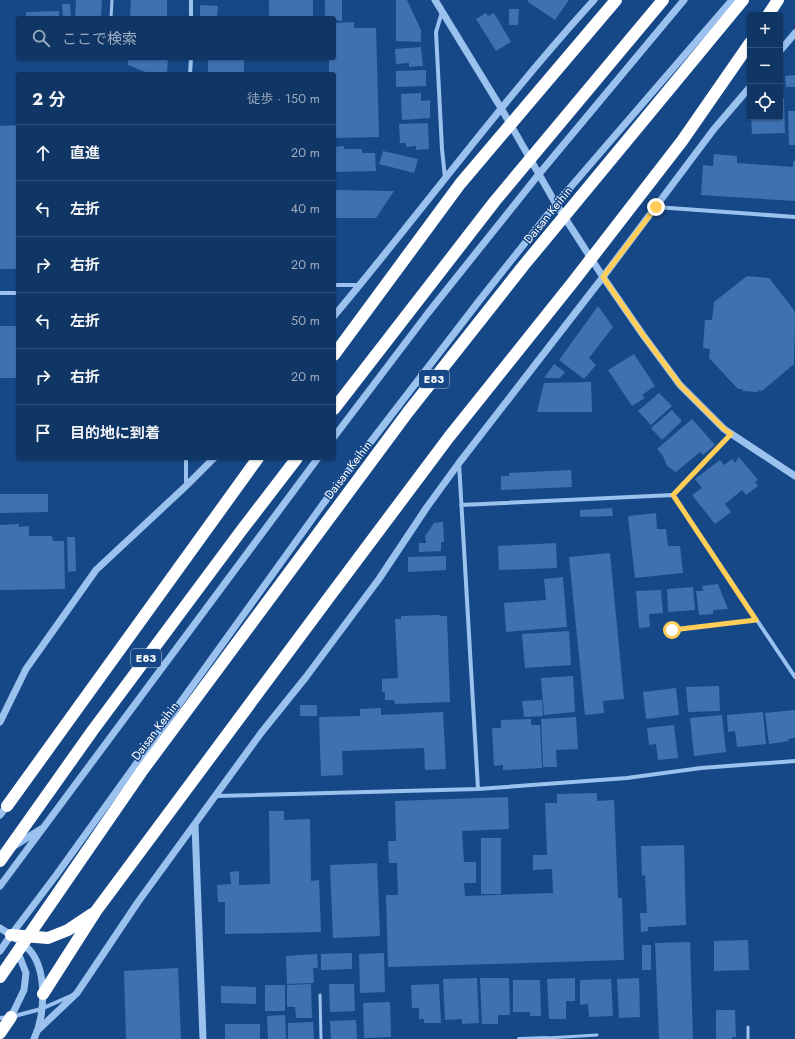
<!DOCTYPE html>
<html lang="ja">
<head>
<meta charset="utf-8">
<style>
	body { margin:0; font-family:Jost,"Noto Sans JP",sans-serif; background:#193e6b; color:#f1f3f6 }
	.controls { position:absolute; right:12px; top:12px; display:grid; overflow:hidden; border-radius:4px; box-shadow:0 1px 3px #0004 }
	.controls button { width:36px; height:36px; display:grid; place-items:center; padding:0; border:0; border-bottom:1px solid #305079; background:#103665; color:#f1f3f6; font:20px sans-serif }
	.stop { position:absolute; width:12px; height:12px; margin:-9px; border:3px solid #ffce58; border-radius:50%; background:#fff }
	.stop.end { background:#ffce58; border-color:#fff; box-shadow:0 1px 4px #0008 }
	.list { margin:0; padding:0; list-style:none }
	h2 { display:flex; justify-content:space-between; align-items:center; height:52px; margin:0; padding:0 16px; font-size:17px }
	h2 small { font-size:13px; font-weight:400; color:#9cabbf }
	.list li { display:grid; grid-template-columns:26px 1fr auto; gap:12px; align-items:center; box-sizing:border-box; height:56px; padding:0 16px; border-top:1px solid #305079 }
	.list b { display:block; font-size:15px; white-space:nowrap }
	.list em { font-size:13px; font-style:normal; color:#9cabbf }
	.icon { flex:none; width:22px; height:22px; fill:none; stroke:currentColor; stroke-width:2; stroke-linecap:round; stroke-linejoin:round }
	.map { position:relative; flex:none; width:795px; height:1039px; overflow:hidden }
	.search { position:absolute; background:#103665; box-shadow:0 1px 3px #0004; left:16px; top:16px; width:320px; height:44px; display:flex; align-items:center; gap:10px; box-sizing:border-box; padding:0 14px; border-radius:4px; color:#9cabbf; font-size:15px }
	.panel { position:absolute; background:#103665; box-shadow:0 1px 3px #0004; left:16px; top:72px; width:320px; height:388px; border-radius:4px }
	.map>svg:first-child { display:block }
	.building { fill:#3e71b1 }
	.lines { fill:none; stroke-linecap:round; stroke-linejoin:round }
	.service { stroke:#9bc1ee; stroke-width:3 }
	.minor { stroke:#9bc1ee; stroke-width:4 }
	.tertiary { stroke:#9bc1ee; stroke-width:7 }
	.motorway { stroke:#fff; stroke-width:12 }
	.route { stroke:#ffce58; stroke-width:5 }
	.labels { text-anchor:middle; stroke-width:3; stroke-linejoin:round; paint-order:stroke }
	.shield { fill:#164887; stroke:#b9c8db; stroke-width:1 }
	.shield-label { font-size:11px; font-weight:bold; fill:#fff }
	.street-label { font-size:12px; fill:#fff; stroke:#164887 }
</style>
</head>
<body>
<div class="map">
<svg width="795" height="1039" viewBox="0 0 795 1039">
	<rect width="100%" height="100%" fill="#164887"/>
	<path class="building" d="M76,0H102L101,18L75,17Z
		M131,0H167V18H130Z
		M269,0H313V17H269Z
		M325,0H342V21L334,20V18H325Z
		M396,0H407L421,30V42L396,41Z
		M528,0H569L555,20L528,2Z
		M62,4H70L71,18H63Z
		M200,5L218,6L217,18H200Z
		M509,9H519L518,25H509Z
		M59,11V18H26V12Z
		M486,13L488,16L494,13L511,42L496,51L476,19Z
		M354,22V28H376L379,137L334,138V74H329V58H334V23Z
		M421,47L423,66L409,67V63L396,64L395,49Z
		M128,58H168L167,74H150L128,65Z
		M208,58H244V74H208Z
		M426,70V86L396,87V71Z
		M795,75V87H786L785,76Z
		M421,93V101L430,100V118L402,120L401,94Z
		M780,98H784L785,133L752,134L751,117H780Z
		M788,111H795V145H789Z
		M428,123L429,149L416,150V146L406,147V143H400L399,124Z
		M18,125V269H0V126Z
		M344,146V149H362V153H375L376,171L334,172V147Z
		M383,151L418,159L414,173L379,164Z
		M714,154L737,156V163L793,167V161H795V201L701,195L703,165L713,166Z
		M334,190L394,191L376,218H334Z
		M747,276L769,278L794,310L795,314L794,364L762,391L758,390V392L742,391L743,389H738L709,358L710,349L703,348L705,320H712L714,302Z
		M598,306L613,327L589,358L596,365L584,379L559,360Z
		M0,326H18V378H0Z
		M634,354L655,386L642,395L645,398L632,406L608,370Z
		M554,364L565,372L560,378H544Z
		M591,382L592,412H537L544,383Z
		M659,393L672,406L651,425L638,411Z
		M672,410L682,421L662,440L651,428Z
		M692,419L715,445L703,455L700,452L676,472L667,466L663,456L657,449Z
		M739,457L758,480L755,482L758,486L746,495L742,490L725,504L731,512L715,524L692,495L702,488L695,479L720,460L724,465L732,459L735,463Z
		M571,470L572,487L501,490V476H509V473Z
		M0,494H48V512L0,513Z
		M612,508L613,516L580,517V510Z
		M656,513L657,529H666L668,546H680L683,573L635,578L628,516Z
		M443,522L444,542H441V551L419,552V543H426L425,536L434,523Z
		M19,524V527L29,526V536H52L53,541H64L65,589L0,590V525Z
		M67,537H75L76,571L68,572Z
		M556,543L557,568L499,570L498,546Z
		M610,553L624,699L603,701L604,713L585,715L569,557Z
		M446,556V570L408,572V557Z
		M563,577L567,627L506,632L504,603L546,600L544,579Z
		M718,584L728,609L713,610V614L699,615L696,591H703L702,586Z
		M693,587L695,610L668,612L667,589Z
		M661,590L663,613L649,614L650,627L639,628L636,591Z
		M440,615L441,616H447L450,702L395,704L394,700H385V692H382V679L398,678L395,619H401V616Z
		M569,631L571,665L525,668L522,634Z
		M573,676L575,712L544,715L541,678Z
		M719,686L720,711L688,712L686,687Z
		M676,688L679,715L646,719L643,692Z
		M542,700L543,716L524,717L522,701Z
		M300,705H317V716H300Z
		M381,708V715L443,712L446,769L425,770L424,748L342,751L343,775L321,776L319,717L360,716V709Z
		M795,710V738L788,739L789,741L769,744L765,713Z
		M763,712L766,744L737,747L735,731L728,732L727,715Z
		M722,715L726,752L694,756L690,718Z
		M576,717L578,749L556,750L557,767H543L541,719Z
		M531,719V725H540L542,768L503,770V765L494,766L492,728H501V720Z
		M674,725L678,758L658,760L656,744L649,745L647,728Z
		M597,793V801L614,800L618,898H622L624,960L388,967L386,895H398L397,863H389L388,841H396L395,801L508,797L509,829L462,831L464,862H476V883H464L465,896L553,893L552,869L533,870V855H547L545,803H557V794Z
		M269,811H284V820L310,819L311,881L319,880L321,932L225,934V902H218L217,885L231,884L230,872L239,871V885L270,884Z
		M481,838H501V894H481Z
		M684,845L686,925L648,927V931L641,932L640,913H647L645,875L642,876L641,846Z
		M377,863L380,936L333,938L330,865Z
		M748,940L749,970L714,971V941Z
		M690,942L693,1039H659L655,943Z
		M642,945H651V970H642Z
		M352,953V969L321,970V954Z
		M384,953L385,992L360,993L359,954Z
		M317,954L318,968H313L314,983L287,984L286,956Z
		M178,968L181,1039H126L124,971Z
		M477,978L479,1023L462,1024V1019L445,1020L443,979Z
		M480,978H509L510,1015H498V1024H482Z
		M575,978V1001H566V1019H549L547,979Z
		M639,978L640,1017L619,1018L617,979Z
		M611,979L613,1016L589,1017L588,1004L580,1005V980Z
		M513,980H540L541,1016H530V1012H513Z
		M311,984L312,1018H296L295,1007H287V985Z
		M329,984H354L355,1011L330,1012Z
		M439,984L441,1023H424V1019H419V1008H412L411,985Z
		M265,985H285V1011H265Z
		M221,986L256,987V1004L221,1003Z
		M390,1002L391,1037L364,1038L363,1003Z
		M716,1010H735L736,1037H732V1039H716Z
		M285,1015L286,1039H268L267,1016Z
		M356,1020L357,1039H331L330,1021Z
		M313,1022L314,1039H288V1023Z
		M225,1024H260V1039H225Z"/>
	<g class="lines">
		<path class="service" d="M111,18L112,0
			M673,495L731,434
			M672,630L756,620
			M320,995L321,1039
			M748,1027V1039
			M547,1038L597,1035"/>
		<path class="minor" d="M442,12L436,32L442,149L445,178
			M191,18V0
			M190,74L191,58
			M656,207L795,217
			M334,285H360
			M0,293H18
			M459,463L478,789
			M186,486V458
			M461,505L673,495L795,677
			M216,796L478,789L627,778L701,768L795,761
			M0,1018L11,1017L41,1009L73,995
			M519,1039L547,1038V1039"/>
		<path class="tertiary" d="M435,0L501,108L556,204L603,277L643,335L680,385L724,429L795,476
			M780,51L795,33
			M334,316C422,211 502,101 594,0
			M334,437L428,313L539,174L684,0
			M0,722L26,669L96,570L186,486L214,458
			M0,815L7,806
			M195,825L203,1039
			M14,846L41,829
			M0,886L318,458
			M0,928C8,933 26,945 32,953C47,974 45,1016 34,1039
			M0,951L11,935L57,874L323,504L479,301L556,204L732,0
			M11,1017L24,990L26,973L17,950
			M38,1030L77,993L138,902L261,733L306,677L379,579L427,507L459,463L603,277L714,129L750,87"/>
		<path class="motorway" d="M768,15L778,0
			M334,355L460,184L616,0
			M334,409L495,201L663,0
			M7,806L258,458
			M0,861L93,730L241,531L297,458
			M11,935L48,938L68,930L92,914
			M0,977L142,771L408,412L524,265L743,0
			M43,994L96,911L330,596L449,437L573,282L682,141L750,43
			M0,1033L11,1017"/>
	</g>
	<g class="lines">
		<path class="route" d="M656,207L603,277L643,335L680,385L724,429L731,434L673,495L756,620L672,630"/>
	</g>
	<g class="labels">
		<g class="shield">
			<rect x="419" y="370" width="30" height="18" rx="3"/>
			<rect x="131" y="649" width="30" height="18" rx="3"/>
		</g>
		<g class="shield-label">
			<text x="434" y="383">E83</text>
			<text x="146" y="662">E83</text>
		</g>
		<g class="street-label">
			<text transform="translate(548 215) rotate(-51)" y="4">Daisan Keihin</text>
			<text transform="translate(348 470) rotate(-53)" y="4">Daisan Keihin</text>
			<text transform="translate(155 731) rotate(-53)" y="4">Daisan Keihin</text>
		</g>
	</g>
</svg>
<div class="controls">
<button>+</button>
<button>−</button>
<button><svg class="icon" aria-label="locate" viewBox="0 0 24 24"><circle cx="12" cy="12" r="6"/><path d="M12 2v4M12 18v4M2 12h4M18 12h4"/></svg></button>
</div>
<div class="stop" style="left:672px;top:630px"></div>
<div class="stop end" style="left:656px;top:207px"></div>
<div class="search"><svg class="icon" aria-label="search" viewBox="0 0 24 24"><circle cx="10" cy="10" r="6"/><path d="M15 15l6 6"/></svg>ここで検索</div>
<section class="panel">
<h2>2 分<small>徒歩 · 150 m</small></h2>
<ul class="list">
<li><svg class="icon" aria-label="ahead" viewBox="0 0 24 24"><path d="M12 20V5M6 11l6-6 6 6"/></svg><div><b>直進</b></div><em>20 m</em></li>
<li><svg class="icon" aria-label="left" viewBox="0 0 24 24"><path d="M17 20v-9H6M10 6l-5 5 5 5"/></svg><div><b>左折</b></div><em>40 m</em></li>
<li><svg class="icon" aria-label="right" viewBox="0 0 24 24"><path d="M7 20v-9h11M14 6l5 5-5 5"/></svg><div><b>右折</b></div><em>20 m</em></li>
<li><svg class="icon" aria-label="left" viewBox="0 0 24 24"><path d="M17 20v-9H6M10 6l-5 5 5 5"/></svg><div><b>左折</b></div><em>50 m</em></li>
<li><svg class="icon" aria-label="right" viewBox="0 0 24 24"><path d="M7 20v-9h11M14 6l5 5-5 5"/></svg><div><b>右折</b></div><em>20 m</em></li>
<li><svg class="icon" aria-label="arrive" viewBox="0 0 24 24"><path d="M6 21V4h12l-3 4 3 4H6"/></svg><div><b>目的地に到着</b></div></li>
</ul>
</section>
</div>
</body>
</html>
